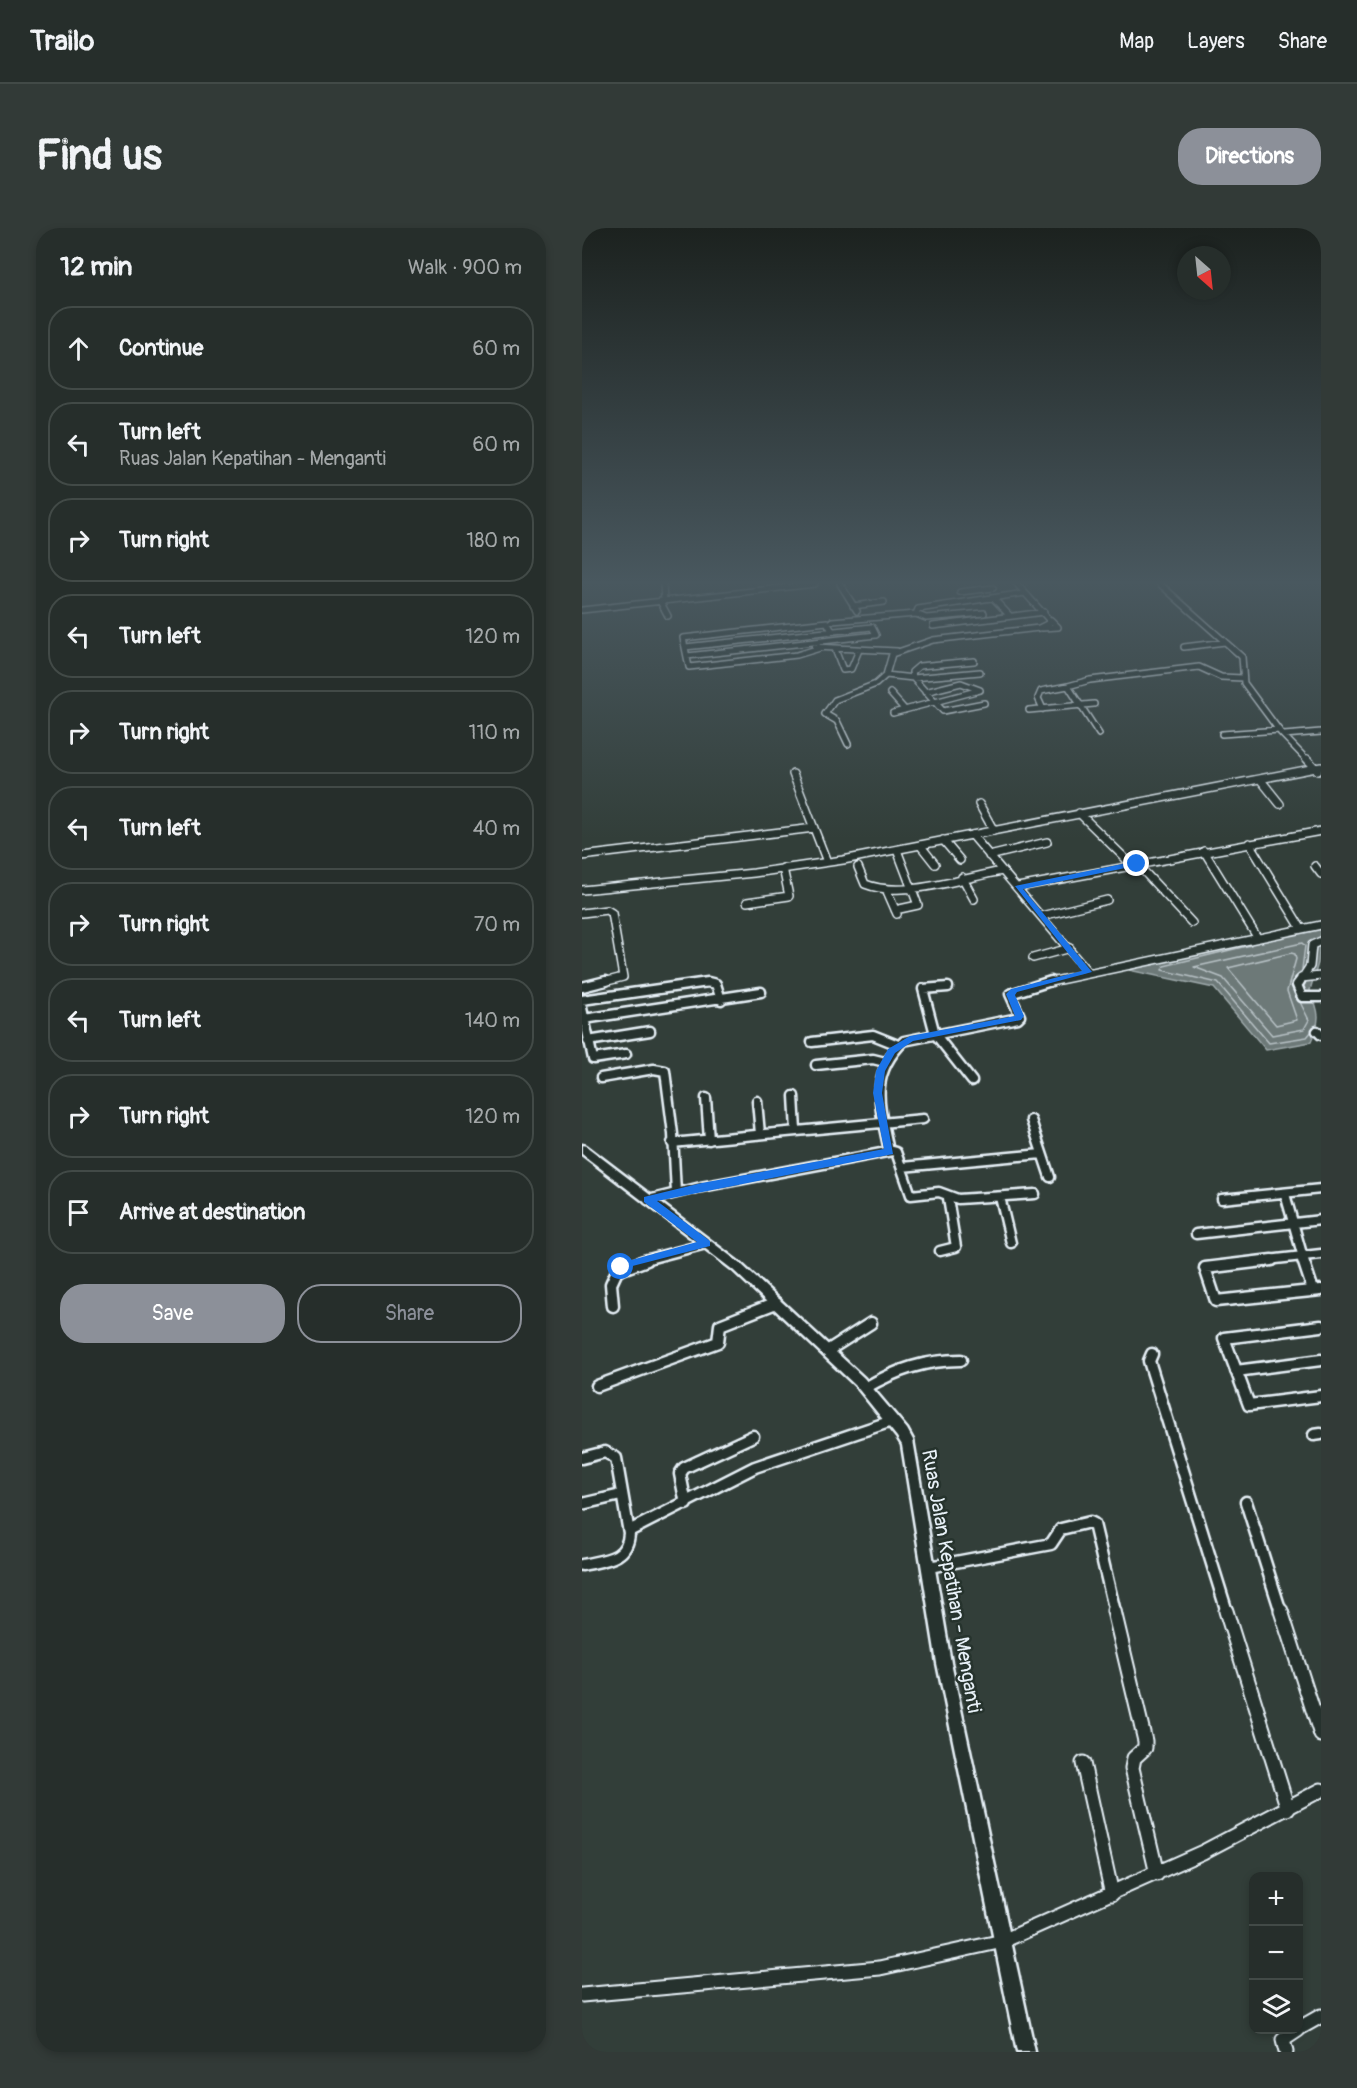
<!DOCTYPE html>
<html lang="en">
<head>
<meta charset="utf-8">
<style>
	body { margin:0; font-family:Pangolin,sans-serif; background:#323a37; color:#f1f3f6 }
	.controls { position:absolute; right:18px; bottom:18px; display:grid; overflow:hidden; border-radius:12px; box-shadow:0 3px 9px #0003 }
	.controls button { width:54px; height:54px; display:grid; place-items:center; padding:0; border:0; border-bottom:2px solid #424a47; background:#262e2b; color:#f1f3f6; font:30px sans-serif }
	.compass { position:absolute; left:595px; top:18px; width:54px; height:54px; border-radius:50%; background:#262e2b; box-shadow:0 3px 9px #0003; rotate:153deg }
	.stop { position:absolute; width:18px; height:18px; margin:-14px; border:4px solid #1a73e8; border-radius:50%; background:#fff }
	.stop.end { background:#1a73e8; border-color:#fff; box-shadow:0 2px 6px #0008 }
	.list { margin:0; padding:0; list-style:none }
	h2 { display:flex; justify-content:space-between; align-items:center; height:78px; margin:0; padding:0 24px; font-size:26px }
	h2 small { font-size:20px; font-weight:400; color:#a4a8a9 }
	.list li { display:grid; grid-template-columns:39px 1fr auto; gap:18px; align-items:center; box-sizing:border-box; height:84px; margin:0 12px 12px; padding:0 12px; border:2px solid #424a47; border-radius:24px }
	.list b { display:block; font-size:22px; white-space:nowrap }
	.list p { margin:0; font-size:20px; white-space:nowrap; color:#a4a8a9 }
	.list em { font-size:20px; font-style:normal; color:#a4a8a9 }
	.actions { display:flex; gap:12px; padding:18px 24px }
	.actions a { flex:1; padding:14px 0; border:2px solid #8c9099; border-radius:24px; text-align:center; font-size:21px; color:#8c9099 }
	.actions .main { background:#8c9099; color:#fff }
	.icon { flex:none; width:33px; height:33px; fill:none; stroke:currentColor; stroke-width:2; stroke-linecap:round; stroke-linejoin:round }
	.map { position:relative; flex:none; width:739px; height:1824px; overflow:hidden; border-radius:24px }
	header { display:flex; align-items:center; gap:36px; box-sizing:border-box; height:84px; padding:0 30px; background:#262e2b; border-bottom:2px solid #424a47 }
	header strong { font-size:28px }
	nav { display:flex; gap:33px; margin-inline-start:auto; font-size:21px }
	.intro { display:flex; align-items:center; justify-content:space-between; box-sizing:border-box; height:144px; padding:0 36px }
	h1 { margin:0; font-size:42px }
	.button { padding:15px 27px; border-radius:24px; background:#8c9099; color:#fff; font-size:21px; font-weight:700 }
	main { display:flex; gap:36px; padding:0 36px }
	aside { flex:1; background:#262e2b; border-radius:24px; box-shadow:0 3px 9px #0003 }
	.map>svg:first-child { display:block }
	.water { fill:#6d7978; stroke:#9ea9ab; stroke-width:1.5 }
	.lines { fill:none; stroke-linecap:round; stroke-linejoin:round }
	.shore { stroke:#b7c1c5; stroke-width:1.5 }
	.minor-far4-casing { stroke:#e8f1f8; stroke-width:8 }
	.minor-far3-casing { stroke:#e8f1f8; stroke-width:10 }
	.minor-far2-casing { stroke:#e8f1f8; stroke-width:13 }
	.minor-far1-casing { stroke:#e8f1f8; stroke-width:15 }
	.minor-casing { stroke:#e8f1f8; stroke-width:17 }
	.major-casing { stroke:#e8f1f8; stroke-width:5 }
	.minor-far4 { stroke:#26332d; stroke-width:5 }
	.minor-far3 { stroke:#26332d; stroke-width:7 }
	.minor-far2 { stroke:#26332d; stroke-width:8 }
	.minor-far1 { stroke:#26332d; stroke-width:10 }
	.minor { stroke:#26332d; stroke-width:13 }
	.major { fill:#26332d; fill-rule:evenodd }
	.route { fill:#1a73e8 }
	.labels { text-anchor:middle; stroke-width:5; stroke-linejoin:round; paint-order:stroke }
	.near-street-label { font-size:20px; fill:#e8f1f8; stroke:#26332d }
</style>
</head>
<body>
<header>
<strong>Trailo</strong>
<nav><a>Map</a><a>Layers</a><a>Share</a></nav>
</header>
<div class="intro"><h1>Find us</h1><a class="button">Directions</a></div>
<main>
<aside>
<h2>12 min<small>Walk · 900 m</small></h2>
<ul class="list">
<li><svg class="icon" aria-label="ahead" viewBox="0 0 24 24"><path d="M12 20V5M6 11l6-6 6 6"/></svg><div><b>Continue</b></div><em>60 m</em></li>
<li><svg class="icon" aria-label="left" viewBox="0 0 24 24"><path d="M17 20v-9H6M10 6l-5 5 5 5"/></svg><div><b>Turn left</b><p>Ruas Jalan Kepatihan - Menganti</p></div><em>60 m</em></li>
<li><svg class="icon" aria-label="right" viewBox="0 0 24 24"><path d="M7 20v-9h11M14 6l5 5-5 5"/></svg><div><b>Turn right</b></div><em>180 m</em></li>
<li><svg class="icon" aria-label="left" viewBox="0 0 24 24"><path d="M17 20v-9H6M10 6l-5 5 5 5"/></svg><div><b>Turn left</b></div><em>120 m</em></li>
<li><svg class="icon" aria-label="right" viewBox="0 0 24 24"><path d="M7 20v-9h11M14 6l5 5-5 5"/></svg><div><b>Turn right</b></div><em>110 m</em></li>
<li><svg class="icon" aria-label="left" viewBox="0 0 24 24"><path d="M17 20v-9H6M10 6l-5 5 5 5"/></svg><div><b>Turn left</b></div><em>40 m</em></li>
<li><svg class="icon" aria-label="right" viewBox="0 0 24 24"><path d="M7 20v-9h11M14 6l5 5-5 5"/></svg><div><b>Turn right</b></div><em>70 m</em></li>
<li><svg class="icon" aria-label="left" viewBox="0 0 24 24"><path d="M17 20v-9H6M10 6l-5 5 5 5"/></svg><div><b>Turn left</b></div><em>140 m</em></li>
<li><svg class="icon" aria-label="right" viewBox="0 0 24 24"><path d="M7 20v-9h11M14 6l5 5-5 5"/></svg><div><b>Turn right</b></div><em>120 m</em></li>
<li><svg class="icon" aria-label="arrive" viewBox="0 0 24 24"><path d="M6 21V4h12l-3 4 3 4H6"/></svg><div><b>Arrive at destination</b></div></li>
</ul>
<div class="actions"><a class="main">Save</a><a>Share</a></div>
</aside>
<div class="map">
<svg width="739" height="1824" viewBox="0 0 739 1824">
	<rect width="100%" height="100%" fill="#323e39"/>
	<filter id="ink" filterUnits="userSpaceOnUse"><feTurbulence type="fractalNoise" baseFrequency=".0167" numOctaves="2"/><feDisplacementMap in="SourceGraphic" scale="12" xChannelSelector="R" yChannelSelector="G"/><feConvolveMatrix kernelMatrix="1 2 1 2 8 2 1 2 1" color-interpolation-filters="sRGB"/></filter>
	<g filter="url(#ink)">
		<path class="water" d="M739,701L736,735L728,762C738,785 739,791 729,814L684,822L632,760L547,742L613,723Z"/>
		<g class="lines">
			<path class="shore" d="M669,717L582,738L580,742L636,755L687,815L725,809L730,803
				M709,725L713,726L714,731L705,763L715,792L694,797L646,740Z
				M718,774L727,792L722,801L690,807L641,750L612,739L720,715L723,718L720,741"/>
			<g class="minor-far4-casing">
				<path id="minor-far4" d="M81,356L82,373
					M258,356L275,383
					M578,356L660,429L662,455L699,505L726,533
					M378,364L411,360
					M411,370L428,388
					M78,373L86,388
					M271,378L302,374
					M0,382L233,356
					M334,386L344,390L402,385
					M250,393L334,386L336,381L443,365
					M351,398L462,384
					M460,400L476,399L469,392
					M103,419L290,399L294,407L105,428
					M233,419L315,423
					M602,419L643,414
					M238,420L215,427L107,439L101,410L245,394L250,403
					M254,424L261,442L269,441L277,422
					M392,433L337,438L330,444L331,450L361,483L402,475
					M304,447L331,450L398,444
					M308,465L323,482
					M461,481L456,470L459,463L486,458
					M447,482L512,476
					M311,485L398,462L379,455L343,464
					M517,506L486,458L508,452L617,439L639,449L661,450
					M640,506L697,502
					M702,507L739,504
					M266,516L255,493L243,486L253,472L294,456L304,447L310,426L351,412L457,400L469,394L435,356"/>
			</g>
			<g class="minor-far3-casing">
				<path id="minor-far3" d="M725,531L736,543
					M211,546L245,634
					M678,551L698,576
					M397,576L412,603
					M497,585L550,637
					M390,607L506,744
					M361,612L378,632
					M667,615L719,700
					M338,617L353,636
					M622,623L675,709
					M0,628L232,600
					M407,628L465,614
					M555,636L610,695
					M733,638L739,646
					M276,639L283,656C320,671 381,650 420,643
					M380,649L392,671
					M436,659L739,603
					M304,661L315,686
					M0,662L172,645L261,632L739,539
					M165,674L207,668L201,640
					M313,682L336,677L315,622
					M0,685L25,682L30,685L41,749L18,755
					M460,688L525,672
					M451,730L488,720
					M719,750L739,748
					M122,755H129
					M463,755L739,697
					M717,755L728,738L730,717L739,713"/>
			</g>
			<g class="minor-far2-casing">
				<path id="minor-far2" d="M718,753L715,757L720,769H739
					M0,759L24,753
					M366,759L341,761L353,806L390,853
					M0,772L126,754L134,756L139,772
					M0,780L11,831L44,826
					M2,791L179,764
					M735,803L739,807
					M6,813L68,803
					M230,814L291,807L316,817
					M234,837L291,831L303,834
					M19,850L72,841L83,843L91,906L94,965
					M212,868L214,903
					M124,870L127,912
					M175,873L178,906
					M449,892L468,949
					M90,915L341,891
					M307,923C298,879 286,848 322,813L436,790L438,788L428,766L469,753
					M320,939L460,926
					M703,966L722,1033
					M418,969L429,1015
					M640,971L739,961
					M66,972L119,959L310,923L314,924L329,967L357,964L376,971L453,966
					M614,1006L739,992
					M358,1023L374,1019L366,970
					M59,1033L124,1016
					M677,1033L739,1026"/>
			</g>
			<g class="minor-far1-casing">
				<path id="minor-far1" d="M690,1032L623,1040L634,1073L739,1062
					M721,1032L731,1062
					M31,1078L29,1056L35,1043L65,1032
					M739,1098L642,1110L667,1177L739,1168
					M245,1123L289,1095
					M570,1126L567,1133L645,1384
					M654,1143L739,1132
					M15,1158L136,1114L138,1097L194,1075
					M283,1160C314,1142 343,1132 379,1132
					M732,1207L739,1206
					M0,1230L23,1224L34,1230L47,1305C46,1332 22,1332 0,1337
					M664,1274L699,1384
					M0,1276L39,1267
					M104,1276L98,1246L102,1240L171,1208
					M49,1302L173,1239L310,1193
					M347,1339L469,1316L479,1301L508,1294L512,1296L533,1384"/>
			</g>
			<g class="minor-casing">
				<path id="minor" d="M532,1383L563,1513V1520L552,1530L550,1540L575,1646
					M644,1383L706,1581
					M699,1383L739,1507
					M501,1535L530,1666
					M0,1767L298,1740L421,1713L621,1624L739,1562
					M716,1801L739,1788
					M704,1824L701,1812L716,1802"/>
			</g>
			<g class="major-casing">
				<path id="major" d="M0,917L4,918L159,1036L282,1150L325,1201L331,1212L369,1435L453,1824H435L355,1435L320,1217L315,1209L274,1158L151,1042L0,926Z"/>
			</g>
			<use href="#minor-far4" class="minor-far4"/>
			<use href="#minor-far3" class="minor-far3"/>
			<use href="#minor-far2" class="minor-far2"/>
			<use href="#minor-far1" class="minor-far1"/>
			<use href="#minor" class="minor"/>
			<use href="#major" class="major"/>
		</g>
	</g>
	<linearGradient id="sky" x2="0" y2="1"><stop stop-color="#1c221f"/><stop offset="0.58" stop-color="#49585f"/><stop offset="1" stop-color="#49585f" stop-opacity="0"/></linearGradient>
	<rect width="739" height="611" fill="url(#sky)"/>
	<path class="route" d="M555,633L558,637L441,661L510,744L435,764L433,767L442,788L439,792L331,813L313,825L303,843L300,865L311,926L75,973L128,1013V1018L35,1042V1036L115,1014L62,974V969L120,955L302,921L291,865L294,843L306,821L328,808L433,788L424,766L429,761L500,743L433,658Z"/>
	<g class="labels">
		<g class="near-street-label">
			<text transform="translate(370 1353) rotate(80)" y="7">Ruas Jalan Kepatihan - Menganti</text>
		</g>
	</g>
</svg>
<div class="controls">
<button>+</button>
<button>−</button>
<button><svg class="icon" aria-label="layers" viewBox="0 0 24 24"><path d="M12 4l9 5-9 5-9-5zM3 14l9 5 9-5"/></svg></button>
</div>
<svg class="compass" viewBox="-18 -18 36 36"><path d="M0-13l5 13h-10z" fill="#e53935"/><path d="M0 13l5-13h-10z" fill="#a4a8a9"/></svg>
<div class="stop" style="left:39px;top:1039px"></div>
<div class="stop end" style="left:555px;top:636px"></div>
</div>
</main>
</body>
</html>
